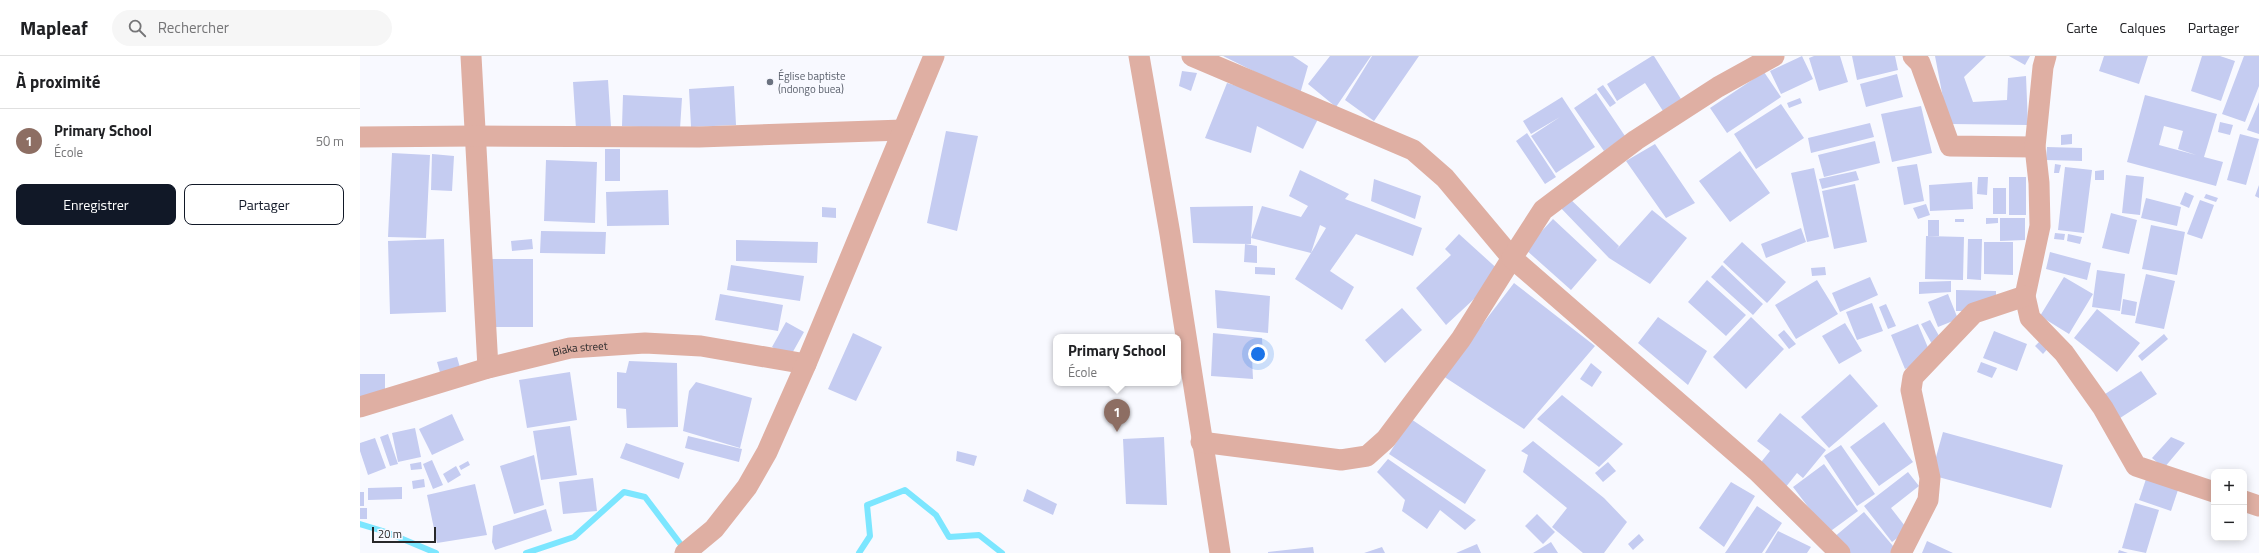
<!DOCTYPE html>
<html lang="fr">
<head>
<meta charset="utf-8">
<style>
	body { margin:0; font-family:"Titillium Web",sans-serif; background:#f6f6f6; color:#202124 }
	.controls { position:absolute; right:12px; bottom:12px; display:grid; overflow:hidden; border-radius:8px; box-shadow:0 2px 10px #0003 }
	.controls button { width:36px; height:36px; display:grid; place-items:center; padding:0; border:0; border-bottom:1px solid #e0e0e0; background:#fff; color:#202124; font:20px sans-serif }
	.scale { position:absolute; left:12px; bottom:10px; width:64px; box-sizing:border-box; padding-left:4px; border:2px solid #28282a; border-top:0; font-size:11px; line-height:14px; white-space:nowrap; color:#28282a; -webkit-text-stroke:3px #f8f9ff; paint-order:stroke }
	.you { position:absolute; left:898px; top:298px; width:14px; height:14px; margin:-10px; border:3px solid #fff; border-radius:50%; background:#1a73e8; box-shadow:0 0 0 6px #1a73e833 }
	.badge { display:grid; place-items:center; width:26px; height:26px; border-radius:50%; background:#111827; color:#fff; font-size:13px; font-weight:700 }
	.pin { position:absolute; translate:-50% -33px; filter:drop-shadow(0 1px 2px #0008) }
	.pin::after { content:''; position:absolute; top:21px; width:14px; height:12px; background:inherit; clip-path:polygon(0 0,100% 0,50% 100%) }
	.popup { position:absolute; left:693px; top:278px; width:128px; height:52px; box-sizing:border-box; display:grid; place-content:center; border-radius:8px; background:#fff; filter:drop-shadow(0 1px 3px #0005); font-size:13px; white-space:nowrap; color:#757577 }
	.popup b { font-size:15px; color:#202124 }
	.popup::after { content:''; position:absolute; left:50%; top:100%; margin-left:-8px; border:8px solid transparent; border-top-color:#fff }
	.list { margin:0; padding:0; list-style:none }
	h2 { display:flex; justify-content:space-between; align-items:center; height:52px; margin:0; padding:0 16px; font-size:17px }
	h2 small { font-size:13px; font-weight:400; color:#757577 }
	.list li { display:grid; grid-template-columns:26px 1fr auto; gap:12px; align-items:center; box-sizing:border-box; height:64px; padding:0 16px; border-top:1px solid #e0e0e0 }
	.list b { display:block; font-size:15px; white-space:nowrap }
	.list p { margin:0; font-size:13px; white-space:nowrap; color:#757577 }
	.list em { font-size:13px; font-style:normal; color:#757577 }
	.actions { display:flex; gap:8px; padding:12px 16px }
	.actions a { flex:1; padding:9px 0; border:1px solid #111827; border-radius:8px; text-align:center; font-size:14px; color:#111827 }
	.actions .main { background:#111827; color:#fff }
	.icon { flex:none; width:22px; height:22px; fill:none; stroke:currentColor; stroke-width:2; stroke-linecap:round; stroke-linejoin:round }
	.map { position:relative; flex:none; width:1899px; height:497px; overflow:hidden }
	header { display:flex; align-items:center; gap:24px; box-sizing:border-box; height:56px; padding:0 20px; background:#fff; border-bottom:1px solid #e0e0e0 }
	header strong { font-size:19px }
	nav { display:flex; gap:22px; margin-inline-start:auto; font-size:14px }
	.search { width:280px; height:36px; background:#f6f6f6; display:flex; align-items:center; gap:10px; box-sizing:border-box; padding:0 14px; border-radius:22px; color:#757577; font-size:15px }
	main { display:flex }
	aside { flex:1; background:#fff }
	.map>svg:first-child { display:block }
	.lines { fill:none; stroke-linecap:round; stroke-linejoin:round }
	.stream { stroke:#7ce6ff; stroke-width:6 }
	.building { fill:#c5ccf1; fill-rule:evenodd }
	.minor { stroke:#dfafa3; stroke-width:21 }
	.worship-dot { fill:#6b7280; stroke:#f8f9ff; stroke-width:1.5 }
	.labels { text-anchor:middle; stroke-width:3; stroke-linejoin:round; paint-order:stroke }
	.worship-label { font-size:11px; fill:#5b616d; stroke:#f8f9ff; text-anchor:start }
	.street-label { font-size:11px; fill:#28282a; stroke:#f8f9ff }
</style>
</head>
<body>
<header>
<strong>Mapleaf</strong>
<div class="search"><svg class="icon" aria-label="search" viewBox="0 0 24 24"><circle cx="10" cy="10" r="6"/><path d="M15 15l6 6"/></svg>Rechercher</div>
<nav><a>Carte</a><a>Calques</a><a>Partager</a></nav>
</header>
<main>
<aside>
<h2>À proximité<small></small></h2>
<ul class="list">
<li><span class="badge" style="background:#8d6e63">1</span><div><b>Primary School</b><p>École</p></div><em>50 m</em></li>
</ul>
<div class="actions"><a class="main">Enregistrer</a><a>Partager</a></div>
</aside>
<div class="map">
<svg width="1899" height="497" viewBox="0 0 1899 497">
	<rect width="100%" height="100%" fill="#f8f9ff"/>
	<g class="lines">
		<path class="stream" d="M0,468L26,476L76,497
			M166,497L214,481L264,436L285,441L325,494
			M499,497L510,480L507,449L545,434L576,459L589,481L619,479L642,497"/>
	</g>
	<path class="building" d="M863,0H933L948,10L940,38Z
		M970,0H1011L976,51L948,28Z
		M1012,0H1059L1014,65L985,44Z
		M1292,0H1294L1321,43L1303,55L1285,27L1257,45L1247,28Z
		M1442,0L1453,23L1421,38L1410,15Z
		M1454,0H1480L1488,26L1459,35L1449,2Z
		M1492,0H1535L1538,14L1497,24Z
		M1575,0H1626L1604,21L1613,46L1647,44L1648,22L1666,20L1668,69L1592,68L1583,42Z
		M1649,0H1670L1665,9Z
		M1744,0H1788L1779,28L1739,15Z
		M1842,0H1860L1875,5L1861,45L1831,35Z
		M1884,0H1899V30L1885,66L1862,58Z
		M822,15L837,17L831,35L819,30Z
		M1404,16L1421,41L1367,77L1350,52Z
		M1537,18L1543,41L1506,51L1500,28Z
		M248,24L251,71L216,73L213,26Z
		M867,27L908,39L958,63L943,93L897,70L891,97L845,82Z
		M1243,29L1256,47L1250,51L1237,33Z
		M374,30L376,69L331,71L329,33Z
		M1236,37L1265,80L1244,95L1214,52Z
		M263,39L322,42L320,73L262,70Z
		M1785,39L1857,58L1844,101L1863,106L1856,130L1767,106ZM1804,70L1823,75L1818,93L1836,99L1799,89Z
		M1202,41L1235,91L1196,117L1171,80L1200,61L1171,78L1163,65Z
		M1440,42L1442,47L1429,52L1427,47Z
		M1899,46V78L1887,74Z
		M1421,48L1444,82L1396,113L1374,78Z
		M1561,50L1572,97L1532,106L1521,58Z
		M1860,66L1873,69L1870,79L1858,76Z
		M1510,67L1514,81L1451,97L1448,82Z
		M586,75L618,80L597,175L567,167Z
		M1167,77L1196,121L1185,128L1156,85Z
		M1712,78V88L1701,89V79Z
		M1880,78L1899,83L1886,129L1867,124Z
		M1515,85L1520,107L1464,121L1458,99Z
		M1295,88L1335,147L1306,162L1266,105Z
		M1687,91L1722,92V105L1686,104Z
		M245,93H260V125H245Z
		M1380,95L1410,137L1370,166L1339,125Z
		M32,97L70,99L66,182L28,181Z
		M72,98L94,100L92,135L71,134Z
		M186,104L237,106L235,167L184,165Z
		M1557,108L1564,145L1544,149L1537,111Z
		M1695,108L1701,109L1699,117H1694Z
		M1705,111L1732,114L1724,177L1698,174Z
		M1454,112L1469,181L1447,186L1431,117Z
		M940,114L989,138L985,143L1062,172L1053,200L996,178L970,215L994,231L982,254L935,223L951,197L891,182V188L833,187L830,151L893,150L891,182L902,150L941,161L948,150L929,140ZM960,169L966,172L951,197Z
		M1744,114V124H1735V115Z
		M1496,115L1499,124L1462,133L1459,123Z
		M1766,119L1784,121L1780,159L1762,157Z
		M1618,121H1628L1627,139L1617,138Z
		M1649,121H1666V159H1649Z
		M1014,123L1061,140L1055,163L1011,145Z
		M1612,126L1613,153L1570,155L1569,129Z
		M1495,128L1507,186L1474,193L1462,135Z
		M1899,129V142L1895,140Z
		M1633,132H1646V158H1633Z
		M308,134L309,169L247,170L246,136Z
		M1825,136L1834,140L1829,152L1820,148Z
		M1846,138L1858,142L1856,146L1844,142Z
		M1207,140L1259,190L1256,194L1292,154L1327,182L1290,228L1249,202L1197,148Z
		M1786,142L1821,151L1817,170L1781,162Z
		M1840,144L1854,149L1842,183L1827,178Z
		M1566,148L1570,159L1558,163L1553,152Z
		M462,151L476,152V162L462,161Z
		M1751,157L1777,164L1769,198L1742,192Z
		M1626,162H1638V167L1626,168Z
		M1640,162H1665V184L1640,185Z
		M1193,163L1237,204L1211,234L1165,193Z
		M1595,163H1604V166H1595Z
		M1568,164H1579V180H1568Z
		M1791,169L1825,176L1817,219L1782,213Z
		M1441,172L1446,186L1406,202L1401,188Z
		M181,175L246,176L245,198L180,197Z
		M1695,177L1705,178L1704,184L1694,183Z
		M1099,178L1142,217L1086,269L1056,232L1091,199L1085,193Z
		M1708,178L1722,181L1720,188L1707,185Z
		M1566,180L1604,181L1603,224L1565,223Z
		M84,183L86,256L30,258L28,185Z
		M172,183L173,193L152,195L151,185Z
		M1608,183H1622L1621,224L1607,223Z
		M376,184L458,186L457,207L376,205Z
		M1382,186L1426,226L1407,247L1363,206Z
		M1624,186H1653V219L1624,218Z
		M885,188L897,190V207L884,206Z
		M1690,196L1731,207L1727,224L1686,213Z
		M129,203H173V271H128Z
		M371,209L444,220L440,245L367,234Z
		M1362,209L1403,248L1393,259L1351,221Z
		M895,211L915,212V219L895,218Z
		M1465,211L1466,219L1452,220L1451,212Z
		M1737,214L1765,218L1760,255L1732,251Z
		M1786,218L1815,225L1804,273L1775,267Z
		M1510,221L1518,239L1480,256L1472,237Z
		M1704,221L1733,238L1709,278L1680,260Z
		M1347,224L1386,259L1366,280L1328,246Z
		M1457,224L1478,258L1436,283L1415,249Z
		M1591,225V236L1559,238V226Z
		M1154,227L1235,290L1164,373L1083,320Z
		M855,234L910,240L908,277L857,272Z
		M1596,234L1636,235V255H1596Z
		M360,238L423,249L418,275L355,264Z
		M1588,238L1598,263L1578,271L1568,246Z
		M1763,243L1777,246L1775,260L1761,258Z
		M1512,247L1523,275L1497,284L1486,256Z
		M1526,248L1536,270L1528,273L1519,251Z
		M1042,252L1062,274L1025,307L1005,284Z
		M1737,253L1780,287L1757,316L1714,282Z
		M1298,261L1347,295L1328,329L1278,287Z
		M1391,261L1424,293L1386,333L1353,301Z
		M1570,264L1582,285L1573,290L1561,268Z
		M426,266L444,276L430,301L412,291Z
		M1485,267L1502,295L1479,308L1462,280Z
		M1558,268L1572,301L1545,313L1531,279Z
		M1424,274L1436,288L1429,293L1418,279Z
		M1634,275L1667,288L1657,315L1623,302Z
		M493,277L522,291L496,345L468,333Z
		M853,277L902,282L903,302H892L893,323L851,320Z
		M1804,278L1808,283L1782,305L1778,300Z
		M1682,283L1690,290L1683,298L1675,290Z
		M97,301L101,315L81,320L77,306Z
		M269,305L317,307L318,371L267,372L266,353L257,352V316L266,317Z
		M1621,306L1637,312L1632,322L1617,316Z
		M1231,307L1242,316L1232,331L1220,323Z
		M1781,315L1797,338L1757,364L1742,340Z
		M210,316L217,364L167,372L159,324Z
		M0,318H25V343H0Z
		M1490,318L1518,350L1469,392L1441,361Z
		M336,326L392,342L380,392L323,375L329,335Z
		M1202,339L1263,388L1239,411L1177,363Z
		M1420,357L1466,394L1443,422L1437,417L1425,432L1398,410L1410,395L1397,385Z
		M92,358L104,384L72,399L59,373Z
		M1051,363L1126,414L1105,448L1029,398Z
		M1524,366L1553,406L1519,430L1490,391Z
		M210,370L217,419L181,424L173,375Z
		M55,372L61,401L38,406L32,377Z
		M1583,376L1703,409L1691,452L1571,419Z
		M28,378L38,408L30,410L20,381Z
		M328,380L382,393L379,406L325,392Z
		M804,381L807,449L766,448L763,383Z
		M1811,381L1825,387L1804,412L1792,402Z
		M15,382L26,412L8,419L0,395V387Z
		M1173,385L1244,442L1267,466L1244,497H1223L1192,471L1207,452L1163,416L1168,399L1161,395Z
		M266,387L324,407L319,423L260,402Z
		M1481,389L1515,438L1497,450L1464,400Z
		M597,395L617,400L614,410L596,405Z
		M174,399L184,449L154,458L140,410Z
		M1028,403L1116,464L1105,474L1080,454L1067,473L1042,455L1045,444L1017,416Z
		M72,404L83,429L73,433L63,408Z
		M108,405L110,409L101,414L99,410Z
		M61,406L62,413L51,414L50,408Z
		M1248,406L1256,415L1243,426L1235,417Z
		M1464,408L1498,455L1468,477L1433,431Z
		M96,410L101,419L88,427L83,418Z
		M1548,416L1559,430L1531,452L1548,474L1532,486L1504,450Z
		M1787,420L1819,431L1811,455L1779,444Z
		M233,422L237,455L203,458L199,426Z
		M64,423L65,431L53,433L52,425Z
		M1371,426L1395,440L1364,491L1339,472Z
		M115,428L127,479L77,487L67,439Z
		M42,431V443L8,444V432Z
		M667,433L697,448L693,459L663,445Z
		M0,436H4V450H0Z
		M1775,447L1799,454L1786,497L1762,492Z
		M1397,450L1422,467L1402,497H1365Z
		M0,452H7V463H0Z
		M186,453L192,475L135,494L132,486L133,470Z
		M1504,456L1539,497H1485L1473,482Z
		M1177,458L1195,476L1183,488L1165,470Z
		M1418,475L1451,491L1447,497H1405Z
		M1279,478L1284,484L1273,494L1268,488Z
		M1567,485L1593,497H1562Z
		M1191,486L1198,497H1173Z
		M1117,488L1121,497H1096Z
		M953,491L954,497H908V496Z
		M1022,491L1025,497H1004Z
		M1759,494L1768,497H1758Z"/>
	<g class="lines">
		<g class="minor">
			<path d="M111,0L128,312"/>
			<path d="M779,0L810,178L860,497"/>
			<path d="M832,0L1053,94L1085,122L1152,202L1101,283L1026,383L1007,400L981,404L841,386"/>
			<path d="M1414,0L1358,31L1276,84L1183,154L1152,202L1397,415L1480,497"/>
			<path d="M1553,0L1560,7L1590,90L1675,91"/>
			<path d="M1686,0L1683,11L1675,91L1679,127L1680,170L1665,240L1670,262L1704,297L1743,352L1776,410L1854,436"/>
			<path d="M0,81L115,80L339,81L543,74"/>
			<path id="s1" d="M0,351L128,312L210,292L285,287L341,290L446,308"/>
			<path d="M1884,445L1899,450"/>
			<path d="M325,497L354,473L387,431L407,396L446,308L574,0"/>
			<path d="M1541,497L1568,444L1570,422L1551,334L1553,321L1614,257L1665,240"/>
		</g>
	</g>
	<circle class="worship-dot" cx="410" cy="26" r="4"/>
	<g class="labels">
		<g class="worship-label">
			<text x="418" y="24">Église baptiste<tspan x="418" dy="13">(ndongo buea)</tspan></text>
		</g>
		<g class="street-label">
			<text dy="4" stroke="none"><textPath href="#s1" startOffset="228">Biaka street</textPath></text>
		</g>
	</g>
</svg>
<div class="controls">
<button>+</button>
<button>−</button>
</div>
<div class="scale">20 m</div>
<div class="you"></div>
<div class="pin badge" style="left:757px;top:376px;background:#8d6e63">1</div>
<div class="popup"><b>Primary School</b>École</div>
</div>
</main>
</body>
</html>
